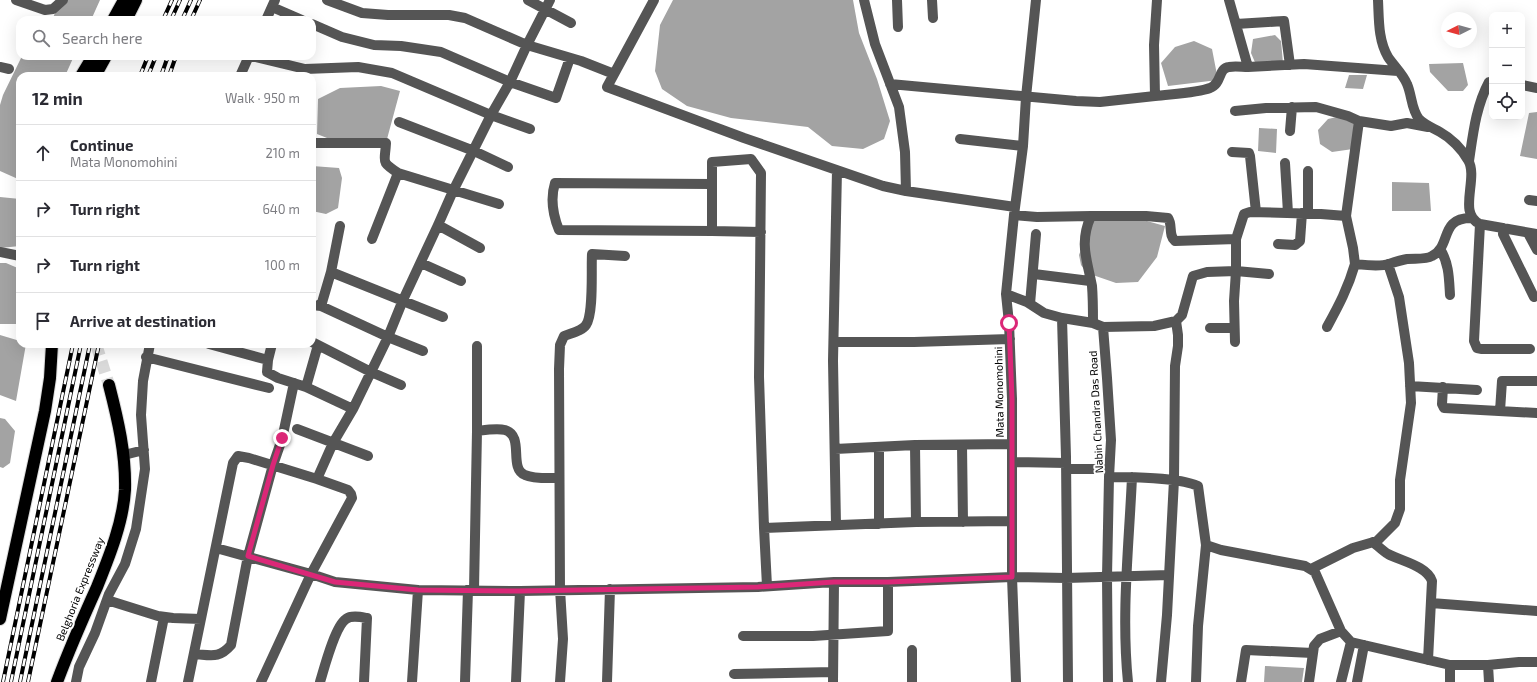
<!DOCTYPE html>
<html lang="en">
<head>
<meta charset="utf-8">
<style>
	body { margin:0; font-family:"Exo 2",sans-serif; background:#f7f7f7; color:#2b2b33 }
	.controls { position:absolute; right:12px; top:12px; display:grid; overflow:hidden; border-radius:8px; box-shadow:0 4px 16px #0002 }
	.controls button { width:36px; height:36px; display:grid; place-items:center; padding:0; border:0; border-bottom:1px solid #e1e1e2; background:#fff; color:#2b2b33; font:20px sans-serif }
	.compass { position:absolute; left:1441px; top:12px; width:36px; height:36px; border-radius:50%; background:#fff; box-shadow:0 4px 16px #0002; rotate:264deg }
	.stop { position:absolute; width:12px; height:12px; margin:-9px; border:3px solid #db2777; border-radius:50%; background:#fff }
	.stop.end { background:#db2777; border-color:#fff; box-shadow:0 1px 4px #0008 }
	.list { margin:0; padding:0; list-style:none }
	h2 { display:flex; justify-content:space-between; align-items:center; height:52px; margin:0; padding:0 16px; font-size:17px }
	h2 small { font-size:13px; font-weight:400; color:#7c7c81 }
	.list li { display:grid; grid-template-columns:26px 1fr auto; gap:12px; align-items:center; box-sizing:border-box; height:56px; padding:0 16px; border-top:1px solid #e1e1e2 }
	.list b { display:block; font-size:15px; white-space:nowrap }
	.list p { margin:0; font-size:13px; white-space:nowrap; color:#7c7c81 }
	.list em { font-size:13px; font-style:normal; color:#7c7c81 }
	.icon { flex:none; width:22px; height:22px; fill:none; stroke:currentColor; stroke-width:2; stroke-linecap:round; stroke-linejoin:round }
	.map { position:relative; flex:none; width:1537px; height:682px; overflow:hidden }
	.search { position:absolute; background:#fff; box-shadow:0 4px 16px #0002; left:16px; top:16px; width:300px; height:44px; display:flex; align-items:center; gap:10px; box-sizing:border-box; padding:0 14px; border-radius:12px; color:#7c7c81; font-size:15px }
	.panel { position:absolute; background:#fff; box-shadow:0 4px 16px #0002; left:16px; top:72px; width:300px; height:276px; border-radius:12px }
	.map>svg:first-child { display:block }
	.water { fill:#a3a3a3 }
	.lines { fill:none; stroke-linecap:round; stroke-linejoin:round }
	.highway-tunnel { stroke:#d9d9d9; stroke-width:12; stroke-dasharray:12 6; stroke-linecap:butt }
	.highway-casing { stroke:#dbdbdb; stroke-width:14 }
	.minor { stroke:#555; stroke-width:10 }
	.highway { stroke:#000; stroke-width:12 }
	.rail-casing { stroke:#000; stroke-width:4 }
	.rail { stroke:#fff; stroke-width:2.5; stroke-dasharray:8; stroke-linecap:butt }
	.route { stroke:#db2777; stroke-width:5 }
	.labels { text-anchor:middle; stroke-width:4; stroke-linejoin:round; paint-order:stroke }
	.street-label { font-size:11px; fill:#000; stroke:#fff }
</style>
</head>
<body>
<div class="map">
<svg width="1537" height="682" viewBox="0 0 1537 682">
	<rect width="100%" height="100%" fill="#fff"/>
	<path class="water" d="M66,0H100L91,20H52L55,13Z
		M673,0H853L859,33L877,79L890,121L884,139L863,149L832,146L808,127L731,118L687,106L662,89L655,71L660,25Z
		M1275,35L1281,41L1283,63L1257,67L1251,53L1253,39Z
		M1194,41L1212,49L1218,80L1168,86L1161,63L1175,47Z
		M22,56H74L65,76H20V173L18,179L0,171V105L3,95Z
		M1463,63L1468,85L1463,91H1448L1430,72L1429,64Z
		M1349,75H1367L1363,89L1345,88Z
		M381,86L400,91L387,139L332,140L317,134L318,99L340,88Z
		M1537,112V159L1520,156L1529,113Z
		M1341,116L1354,121L1353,149L1332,152L1320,144L1318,130L1328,119Z
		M1259,128L1277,129L1276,153L1258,151Z
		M312,166L339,168L342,178L338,208L326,214L312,211Z
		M1392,182L1429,183L1431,211H1392Z
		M0,197L20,199V246L0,248Z
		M1094,214L1125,215L1165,226L1157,257L1138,282L1116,283L1087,273L1081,265L1079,255Z
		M0,263H6L20,269V324H0Z
		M0,335L20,341V344H26L16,401L0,395Z
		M0,418L5,419L15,431L10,463L3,468L0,467Z
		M1265,666L1304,668L1302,682H1264Z"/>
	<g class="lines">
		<path class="highway-tunnel" d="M96,344L109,385"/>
		<g class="highway-casing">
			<path id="highway" d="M113,20L124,0
				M126,20L136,0
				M81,76L93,56
				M95,76L106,56
				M0,619L45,411L50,378L52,344
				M57,682C69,650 83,618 97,587C109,557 123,523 125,490C126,454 118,420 109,385"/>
		</g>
		<path class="minor" d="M16,0L45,10L53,9L63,0
			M327,0L362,13L388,15H449L465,18L527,45L581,61L614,74
			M528,0L571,23
			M654,0L607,87L744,138L883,186L906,191L1015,207
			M864,0L875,44L899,107L905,152L906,191
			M897,0L898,27
			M932,0L933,18
			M1157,0L1154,45L1155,96C1170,94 1197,93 1210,88C1222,84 1218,68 1229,67C1235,66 1242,67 1248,67
			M1229,0L1248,67L1304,64L1398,71
			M1378,0C1379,19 1378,40 1388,57C1394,66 1403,74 1407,84C1412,95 1411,109 1419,119C1425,125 1433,128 1440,132C1451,138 1462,149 1468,160C1479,178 1457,214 1480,224L1537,234
			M272,7L302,20
			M266,20L275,0
			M312,24L342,37L374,45L401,46L441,52L510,82L556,98L570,58
			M1236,24L1284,21L1290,65
			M251,56L305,69L358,67L392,73L491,115L530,129
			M0,67L9,69
			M240,76L249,56
			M890,84L1076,101L1100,102L1155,96
			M1522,85L1537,88
			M1235,111L1266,108L1316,107L1348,116L1359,121L1391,126L1407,123L1428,127
			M399,122L474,151L508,167
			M1290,131L1292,107
			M960,139L1023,146
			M312,143H386C385,163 380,161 398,173L499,204
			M1232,152L1249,153L1250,156L1256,212
			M1469,161C1473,134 1476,106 1489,82H1492
			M1285,163L1288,213
			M712,184L555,183C550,199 553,215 559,230L712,231V162L751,159L761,173L759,377L764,528
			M1529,200L1537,201
			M1308,214V171
			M1014,215L1037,217L1091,216
			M1346,216L1359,121
			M1480,224L1474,341L1477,348L1482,349H1530
			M438,225L480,248
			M1503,228V234L1534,297
			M712,231L761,232
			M1528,233L1537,250
			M372,239L398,173
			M1278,244L1295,245L1300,241L1302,213
			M1440,249C1449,263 1449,278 1450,295
			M0,252L20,256
			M421,263L461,281
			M331,272L443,317
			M1034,274L1090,281
			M1006,294L1027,302L1044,313L1062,318L1093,323L1103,327L1154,326L1176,321L1182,315L1193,276L1207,272L1236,271V239L1244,214L1250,212L1321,214L1346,216L1353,248L1355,264C1365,265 1379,267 1389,264C1395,262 1401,260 1407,259C1415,258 1425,260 1432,256C1452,246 1439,218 1471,218
			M1030,304L1036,234
			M312,305L321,306L331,272L340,226
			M321,306L388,337L423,351
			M1062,318L1066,457L1068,682
			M1093,323C1093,311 1093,298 1092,286C1087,259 1079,243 1091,216H1146L1168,218C1173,225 1168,235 1175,241L1236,239
			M1103,327L1107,378L1111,440L1109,477C1132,477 1178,477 1198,486L1206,545L1198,626L1196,682
			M1327,327C1339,305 1348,288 1355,264
			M1210,328H1234
			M312,342L371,372L401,385
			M834,342H914L1010,339
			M1235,342L1234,301L1236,271L1269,274
			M209,344L268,360L272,344
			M146,357L269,388
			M268,360L267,372L278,378L306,387L353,409
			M1410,386L1477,390
			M306,387L318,345
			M1443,387L1442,404L1444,408L1537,413
			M1500,411L1502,381H1537
			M297,429L368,456
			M477,431V346
			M915,445L916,522
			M962,445L963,522
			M835,449L915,445L1012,444
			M124,455L144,450
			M1012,462L1066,463
			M1066,469H1109
			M879,524V447
			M836,525L833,361L837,170
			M1373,542C1378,546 1383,551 1388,554C1401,561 1427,566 1432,581L1428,660
			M1206,545L1221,550L1305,566L1315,572L1341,631L1351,642L1450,665H1488L1519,662H1537
			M216,548L311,574L261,682
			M1311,569L1353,548L1377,541L1395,523L1400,509V480L1411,403L1409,363L1399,297L1388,264
			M767,586L764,528L916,522L1012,521
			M418,590L335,582L311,574L352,498L351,494L348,490L317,479L333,443L353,409L388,337L403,300L438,225L453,191L491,115L510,82L527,45L550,0
			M474,590L477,431C485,430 497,428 505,430C525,436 508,468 525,475C533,479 550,478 559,478
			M107,600L158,616L173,618L201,619
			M1431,603L1537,611
			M743,636H813L888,631V582
			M912,650V682
			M194,654C211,655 219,659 231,645L248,556L273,465L282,439L294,383
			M1488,665L1489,682
			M734,674L833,672
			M76,682L79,667L95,633L109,594L125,564L136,529L145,469L141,415L143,381L150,344
			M151,682L164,617
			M188,682L233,463L238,456L249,458L317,479
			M320,682C324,669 335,626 346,619C351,615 361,617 367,618L364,682
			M412,682L418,590L520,591L758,587L834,582H888L1012,577L1066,578L1169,575
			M465,682L468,590
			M516,682L520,591
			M560,682L563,639L560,589L559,369L560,345L564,336C571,333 582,331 586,325C594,314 591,269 592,254L625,256
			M607,682L610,589
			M833,682L834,582
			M1016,682L1012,577V399L1009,323L1006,294L1014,215L1023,146L1026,97L1036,0
			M1108,682L1107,577L1109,477
			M1128,682C1121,614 1129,545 1132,477
			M1161,682L1167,615L1174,480L1175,366L1178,346V335L1176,321
			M1241,682L1246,650L1313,653
			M1309,682L1314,646L1320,639L1341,631
			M1341,682L1351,642
			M1357,682L1364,645
			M1450,682V665"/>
		<use href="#highway" class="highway"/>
		<g class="rail-casing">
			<path id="rail" d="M163,20L172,0
				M171,20L180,0
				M182,20L191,0
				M191,20L200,0
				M140,76L148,56
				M148,76L156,56
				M161,76L168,56
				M169,76L176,56
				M3,682L73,344
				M11,682L81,344
				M20,682L90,344
				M28,682L99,344"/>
		</g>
		<use href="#rail" class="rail"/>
	</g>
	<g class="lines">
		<path class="route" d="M282,438L273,465L248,556L335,582L418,590L520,591L758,587L834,582H888L1012,577V399L1009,323"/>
	</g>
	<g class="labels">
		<g class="street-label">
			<text transform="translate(999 392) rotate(-91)" y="4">Mata Monomohini</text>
			<text transform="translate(1096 412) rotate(-93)" y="4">Nabin Chandra Das Road</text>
			<text transform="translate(80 589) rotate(-68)" y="4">Belghoria Expressway</text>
		</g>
	</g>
</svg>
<div class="controls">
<button>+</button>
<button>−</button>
<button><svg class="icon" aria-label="locate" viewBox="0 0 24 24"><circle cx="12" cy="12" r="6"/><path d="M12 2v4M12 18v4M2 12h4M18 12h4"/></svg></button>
</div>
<svg class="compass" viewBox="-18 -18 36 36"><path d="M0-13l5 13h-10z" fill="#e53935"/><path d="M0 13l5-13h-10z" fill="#7c7c81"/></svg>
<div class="stop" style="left:1009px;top:323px"></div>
<div class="stop end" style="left:282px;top:438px"></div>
<div class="search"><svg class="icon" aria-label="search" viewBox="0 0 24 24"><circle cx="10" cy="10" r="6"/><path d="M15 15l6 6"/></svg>Search here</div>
<section class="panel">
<h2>12 min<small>Walk · 950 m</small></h2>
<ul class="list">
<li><svg class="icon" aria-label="ahead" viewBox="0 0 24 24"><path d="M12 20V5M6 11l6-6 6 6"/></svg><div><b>Continue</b><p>Mata Monomohini</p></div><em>210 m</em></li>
<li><svg class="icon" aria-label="right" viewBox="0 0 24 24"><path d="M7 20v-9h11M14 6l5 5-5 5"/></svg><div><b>Turn right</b></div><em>640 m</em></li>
<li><svg class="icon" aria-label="right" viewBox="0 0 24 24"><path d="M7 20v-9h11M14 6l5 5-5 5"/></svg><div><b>Turn right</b></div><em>100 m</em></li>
<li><svg class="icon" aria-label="arrive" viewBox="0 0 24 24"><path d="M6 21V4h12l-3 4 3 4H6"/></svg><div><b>Arrive at destination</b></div></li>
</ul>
</section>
</div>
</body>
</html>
